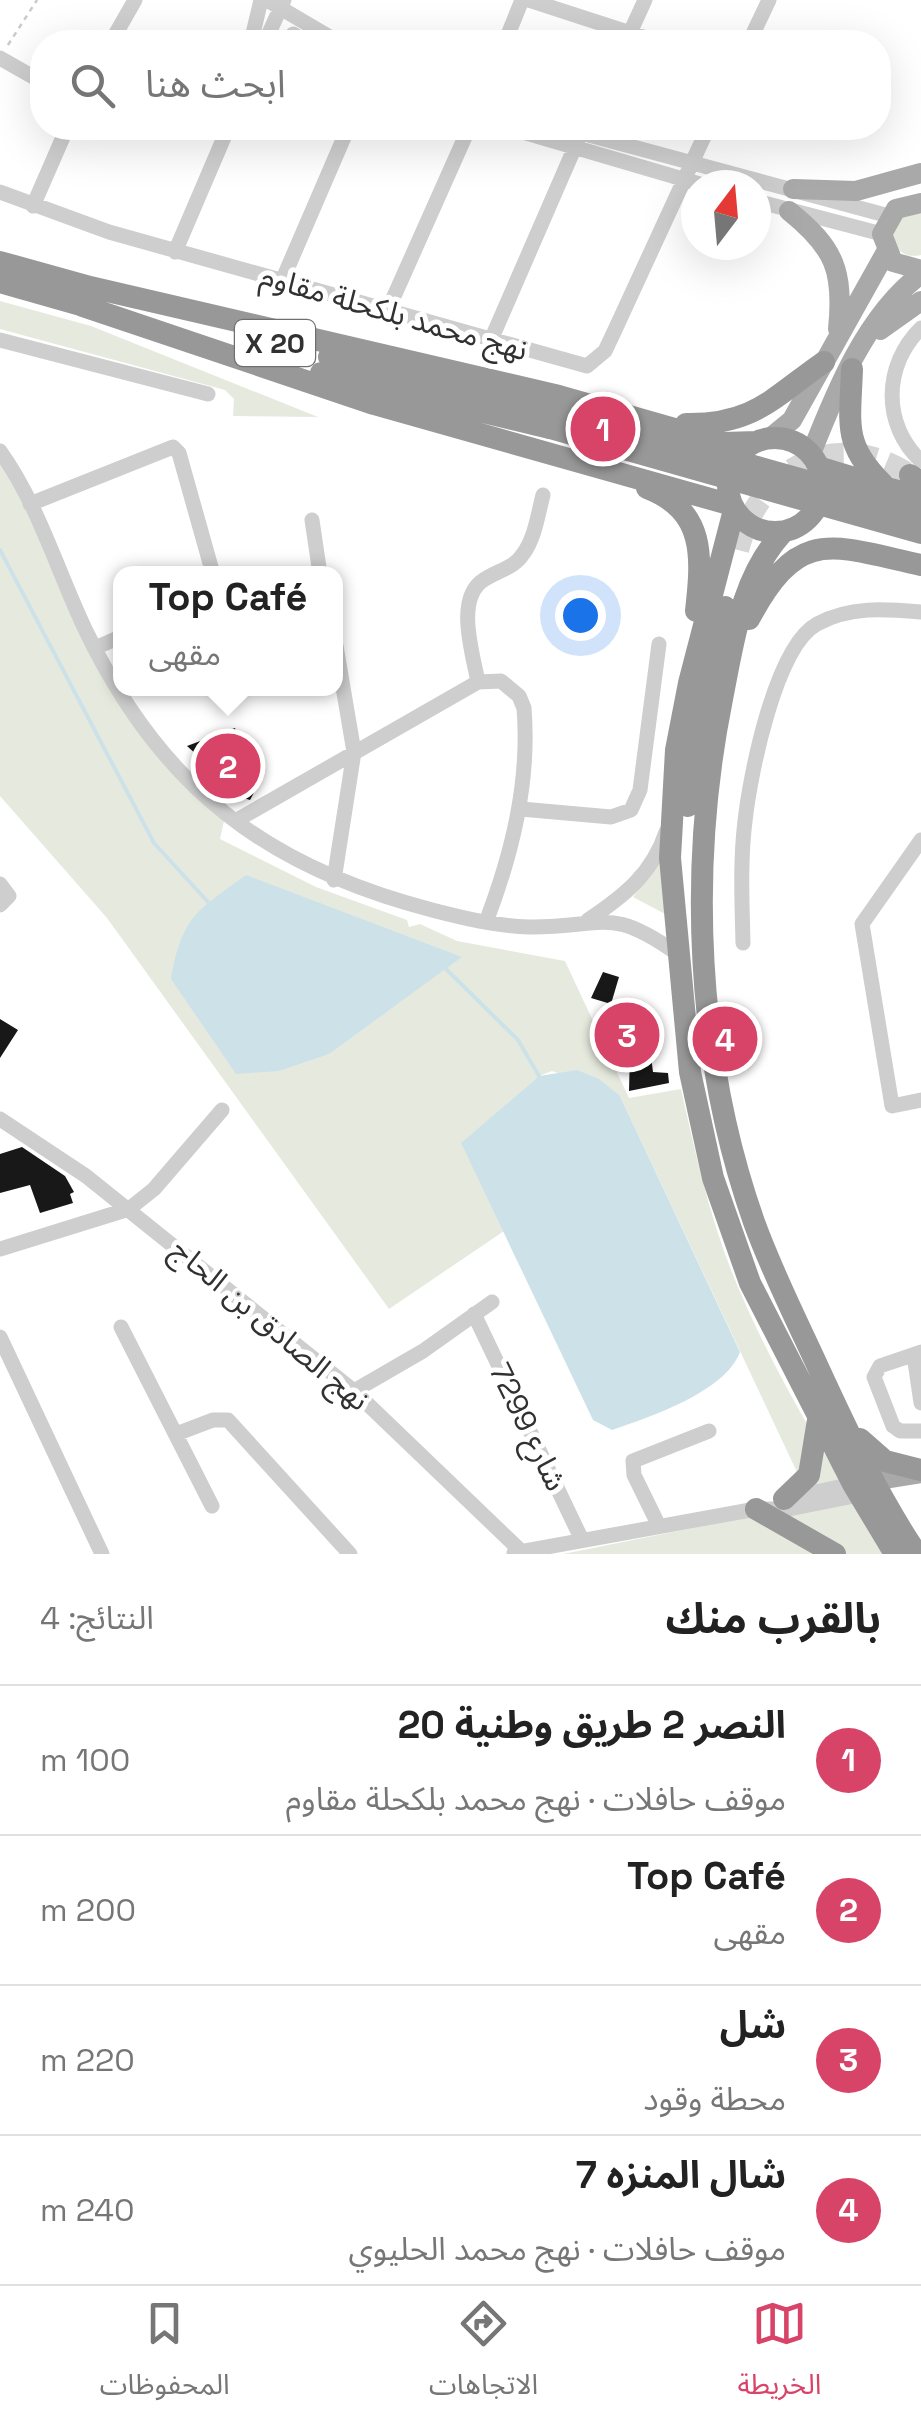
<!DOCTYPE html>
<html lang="ar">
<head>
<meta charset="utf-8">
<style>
	body { margin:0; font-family:"Space Grotesk","Noto Sans Arabic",sans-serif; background:#f2f2f2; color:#222; direction:rtl }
	.compass { position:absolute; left:681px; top:170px; width:90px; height:90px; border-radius:50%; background:#fff; box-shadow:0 10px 40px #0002; rotate:16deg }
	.you { position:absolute; left:580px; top:615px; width:35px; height:35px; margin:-25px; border:8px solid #fff; border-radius:50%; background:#1a73e8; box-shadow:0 0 0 15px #1a73e833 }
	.badge { display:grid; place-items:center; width:65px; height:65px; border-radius:50%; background:#d84468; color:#fff; font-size:32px; font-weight:700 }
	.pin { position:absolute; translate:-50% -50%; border:5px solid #fff; box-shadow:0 2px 10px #0006 }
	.popup { position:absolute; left:113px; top:566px; width:230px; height:130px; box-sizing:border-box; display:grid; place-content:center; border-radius:20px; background:#fff; filter:drop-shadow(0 2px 8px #0005); font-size:32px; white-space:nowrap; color:#767676 }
	.popup b { font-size:38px; color:#222 }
	.popup::after { content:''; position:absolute; left:50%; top:100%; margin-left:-20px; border:20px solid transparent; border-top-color:#fff }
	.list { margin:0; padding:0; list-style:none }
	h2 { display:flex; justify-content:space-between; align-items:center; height:130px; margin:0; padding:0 40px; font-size:42px }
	h2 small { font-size:32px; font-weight:400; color:#767676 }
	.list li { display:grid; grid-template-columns:65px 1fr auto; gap:30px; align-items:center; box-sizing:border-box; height:150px; padding:0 40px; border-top:2px solid #e0e0e0 }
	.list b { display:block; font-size:38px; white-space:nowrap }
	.list p { margin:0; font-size:32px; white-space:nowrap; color:#767676 }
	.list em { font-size:32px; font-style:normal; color:#767676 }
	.icon { flex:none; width:55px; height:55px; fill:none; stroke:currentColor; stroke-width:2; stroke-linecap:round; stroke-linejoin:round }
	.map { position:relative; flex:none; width:921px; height:1554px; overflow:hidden; direction:ltr }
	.search { position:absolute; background:#fff; box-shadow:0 10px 40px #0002; left:30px; right:30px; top:30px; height:110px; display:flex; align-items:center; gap:25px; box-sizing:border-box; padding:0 35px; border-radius:40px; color:#767676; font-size:38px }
	.sheet { height:730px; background:#fff }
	nav { display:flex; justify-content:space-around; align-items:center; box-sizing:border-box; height:140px; border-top:2px solid #e0e0e0; background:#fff; font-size:28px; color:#767676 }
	nav a { display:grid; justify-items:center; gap:5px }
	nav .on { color:#d84468 }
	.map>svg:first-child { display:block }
	.green { fill:#e6eade }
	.water { fill:#cce2e8 }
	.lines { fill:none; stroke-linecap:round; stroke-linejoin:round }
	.stream { stroke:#cce2e8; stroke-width:4 }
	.building { fill:#181818 }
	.highway-tunnel { stroke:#d6d6d6; stroke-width:22; stroke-dasharray:22 11; stroke-linecap:butt }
	.path { stroke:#cbcbcb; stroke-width:2.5; stroke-dasharray:5 5; stroke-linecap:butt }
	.minor { stroke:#cecece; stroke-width:15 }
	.major { stroke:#a9a9a9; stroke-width:20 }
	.highway { stroke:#989898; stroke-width:22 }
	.highway-bridge { stroke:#989898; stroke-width:22 }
	.labels { text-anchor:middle; stroke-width:10; stroke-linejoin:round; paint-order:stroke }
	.shield { fill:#fff; stroke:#6f6f6f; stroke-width:2.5 }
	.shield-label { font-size:28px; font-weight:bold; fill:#313131 }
	.street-label { font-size:30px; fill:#313131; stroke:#fff }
</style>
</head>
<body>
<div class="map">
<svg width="921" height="1554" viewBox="0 0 921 1554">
	<rect width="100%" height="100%" fill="#fff"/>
	<path class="green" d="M921,213V255C907,258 900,253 892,242L895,220L902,214Z
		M0,301L91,326L318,417L233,416L234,399L225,390L0,329Z
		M0,458L11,472L117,701L153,752L224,821L220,839L316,887L407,920L409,927L420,924L457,941L565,961L629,1098L681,1089C696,1156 711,1224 738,1287C778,1381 832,1469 888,1554H563L812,1504L620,1096L552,1071L539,1076L462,1143L504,1231L389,1309L107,918L0,796Z
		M664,856L667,915L633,897Z"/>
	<path class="water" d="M246,875L462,957L329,1054L279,1071L236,1074L171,979C182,917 196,911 246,875Z
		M577,1070L599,1079L620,1096L740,1352C725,1392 650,1417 612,1430L593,1420L461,1143L539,1076Z"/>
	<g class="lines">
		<path class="stream" d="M0,550L154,843L208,902
			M446,969L518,1040L539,1076"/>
	</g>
	<path class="building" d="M235,728L257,787L250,800L225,792L230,785L187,746Z
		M603,972L619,977L611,1004L591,998Z
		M645,1009L653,1072L668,1073L669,1083L629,1091L630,1052L615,1054L610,1013Z
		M0,1019L18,1030L0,1058Z
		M22,1147L65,1176L74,1192L70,1194L73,1203L40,1213L30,1185L0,1193V1154Z"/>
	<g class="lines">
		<path class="highway-tunnel" d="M738,550C759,468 834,425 910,475"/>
		<path class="path" d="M8,45L37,0"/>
		<path class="minor" d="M267,0L338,42
			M529,0L658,42
			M629,35L645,0
			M111,42L135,0
			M251,42L261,0
			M265,42L284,0
			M287,42L293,34L306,42
			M505,42L522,0
			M749,42L769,0
			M0,58L42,82
			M509,128L703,185
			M563,128L889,216
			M0,192L109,232L587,366L605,351L614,332L708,128
			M756,201L882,234
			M33,206L67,128
			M175,252L228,128
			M282,281L348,128
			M387,312L469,128
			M921,328C883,365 882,425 921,461
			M0,340L208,394
			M491,340L581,133
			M0,451C38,504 57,570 85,629C160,786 265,867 432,910C463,918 496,926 529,927C605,928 608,904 679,955
			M30,504L173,447L179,453L213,574
			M312,520L320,574
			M95,648L120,637
			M478,682C473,654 454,597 485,579C499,570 514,568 523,554C535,538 538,514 543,495
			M521,809L611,817L631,810L640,790L659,644
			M237,820L478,682L501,681L519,696L524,708C530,782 512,854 486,922
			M921,840L862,924L892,1106L921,1100
			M334,880L354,752L336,646
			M0,884L9,896L0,905
			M588,920C624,896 652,874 666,832
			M743,943C742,903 740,861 745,821C750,776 775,647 817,624C850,606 885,609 921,612
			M0,1119L86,1176L354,1391L524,1554
			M0,1249L129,1209L154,1189L222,1110
			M474,1314L582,1540
			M121,1327L212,1506
			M0,1337L102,1554
			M921,1352L880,1366L874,1377L893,1426L900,1431H921
			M914,1355L921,1403
			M354,1391L423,1351L492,1302
			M176,1434L213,1420H228L350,1554
			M787,1498L853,1484
			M659,1526L634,1475L633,1461L709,1431
			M514,1553L756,1509H789L859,1495"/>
		<path class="major" d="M793,189L856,191L921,173
			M921,203L896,209L882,234L893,262L921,270
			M789,211C835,248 844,271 838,329
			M880,330L921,301
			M770,438L792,420L886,252
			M811,454C835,393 866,315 921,274
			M860,1483L921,1473"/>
		<path class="highway" d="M0,262L101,290
			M0,282L98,310
			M90,287L559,396L724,443L756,442
			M83,306L374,404L732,505
			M329,357L541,407
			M852,369C850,427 842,446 888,489
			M321,373L550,428
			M686,424C754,425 772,398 824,362
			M728 485a47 47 0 1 1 94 0a47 47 0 1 1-94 0Z
			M818,467L921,498
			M910,475L921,482
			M647,488C706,511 702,557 696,611
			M734,510L689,683L676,750L670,858L690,1072L713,1178L750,1283L853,1484L895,1554
			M783,532C741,578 734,639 722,699C688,868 696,1058 754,1222C772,1272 796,1319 818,1367C847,1430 878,1496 917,1554
			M749,619C799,526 830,545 921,565
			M688,806L698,720L725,607
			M860,1439L885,1461L921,1470
			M784,1499L809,1475L818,1420
			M756,1509L835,1554"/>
		<path class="highway-bridge" d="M554,410L921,513
			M550,428L921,533"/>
	</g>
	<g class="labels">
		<rect class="shield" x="235" y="320" width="80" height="46" rx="8"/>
		<g class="shield-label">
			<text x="275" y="353">X 20</text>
		</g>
		<g class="street-label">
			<text transform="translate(394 313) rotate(16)" y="10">نهج محمد بلكحلة مقاوم</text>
			<text transform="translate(270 1325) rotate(40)" y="10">نهج الصادق بن الحاج</text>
			<text transform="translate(528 1427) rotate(64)" y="10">شارع 7299</text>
		</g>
	</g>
</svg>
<svg class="compass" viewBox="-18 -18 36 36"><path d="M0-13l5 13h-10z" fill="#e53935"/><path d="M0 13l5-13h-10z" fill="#767676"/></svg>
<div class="you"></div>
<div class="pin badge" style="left:603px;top:429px">1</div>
<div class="pin badge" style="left:228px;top:766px">2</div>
<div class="popup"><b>Top Café</b>مقهى</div>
<div class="pin badge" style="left:627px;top:1035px">3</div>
<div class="pin badge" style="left:725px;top:1039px">4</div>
<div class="search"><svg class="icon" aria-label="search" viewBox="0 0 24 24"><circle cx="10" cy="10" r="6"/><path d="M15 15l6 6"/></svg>ابحث هنا</div>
</div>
<section class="sheet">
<h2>بالقرب منك<small>النتائج: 4</small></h2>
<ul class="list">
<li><span class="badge">1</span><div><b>النصر 2 طريق وطنية 20</b><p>موقف حافلات · نهج محمد بلكحلة مقاوم</p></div><em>100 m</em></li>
<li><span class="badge">2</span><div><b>Top Café</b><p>مقهى</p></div><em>200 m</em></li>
<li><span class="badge">3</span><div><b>شل</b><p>محطة وقود</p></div><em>220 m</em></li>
<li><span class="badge">4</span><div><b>شال المنزه 7</b><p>موقف حافلات · نهج محمد الحليوي</p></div><em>240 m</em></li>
</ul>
</section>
<nav>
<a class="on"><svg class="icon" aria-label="map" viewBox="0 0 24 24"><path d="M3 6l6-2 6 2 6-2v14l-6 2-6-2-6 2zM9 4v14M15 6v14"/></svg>الخريطة</a>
<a><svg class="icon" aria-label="directions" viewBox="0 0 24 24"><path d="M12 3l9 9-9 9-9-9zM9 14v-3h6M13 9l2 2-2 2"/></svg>الاتجاهات</a>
<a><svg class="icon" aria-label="saved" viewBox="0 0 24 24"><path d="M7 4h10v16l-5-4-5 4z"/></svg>المحفوظات</a>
</nav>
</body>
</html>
